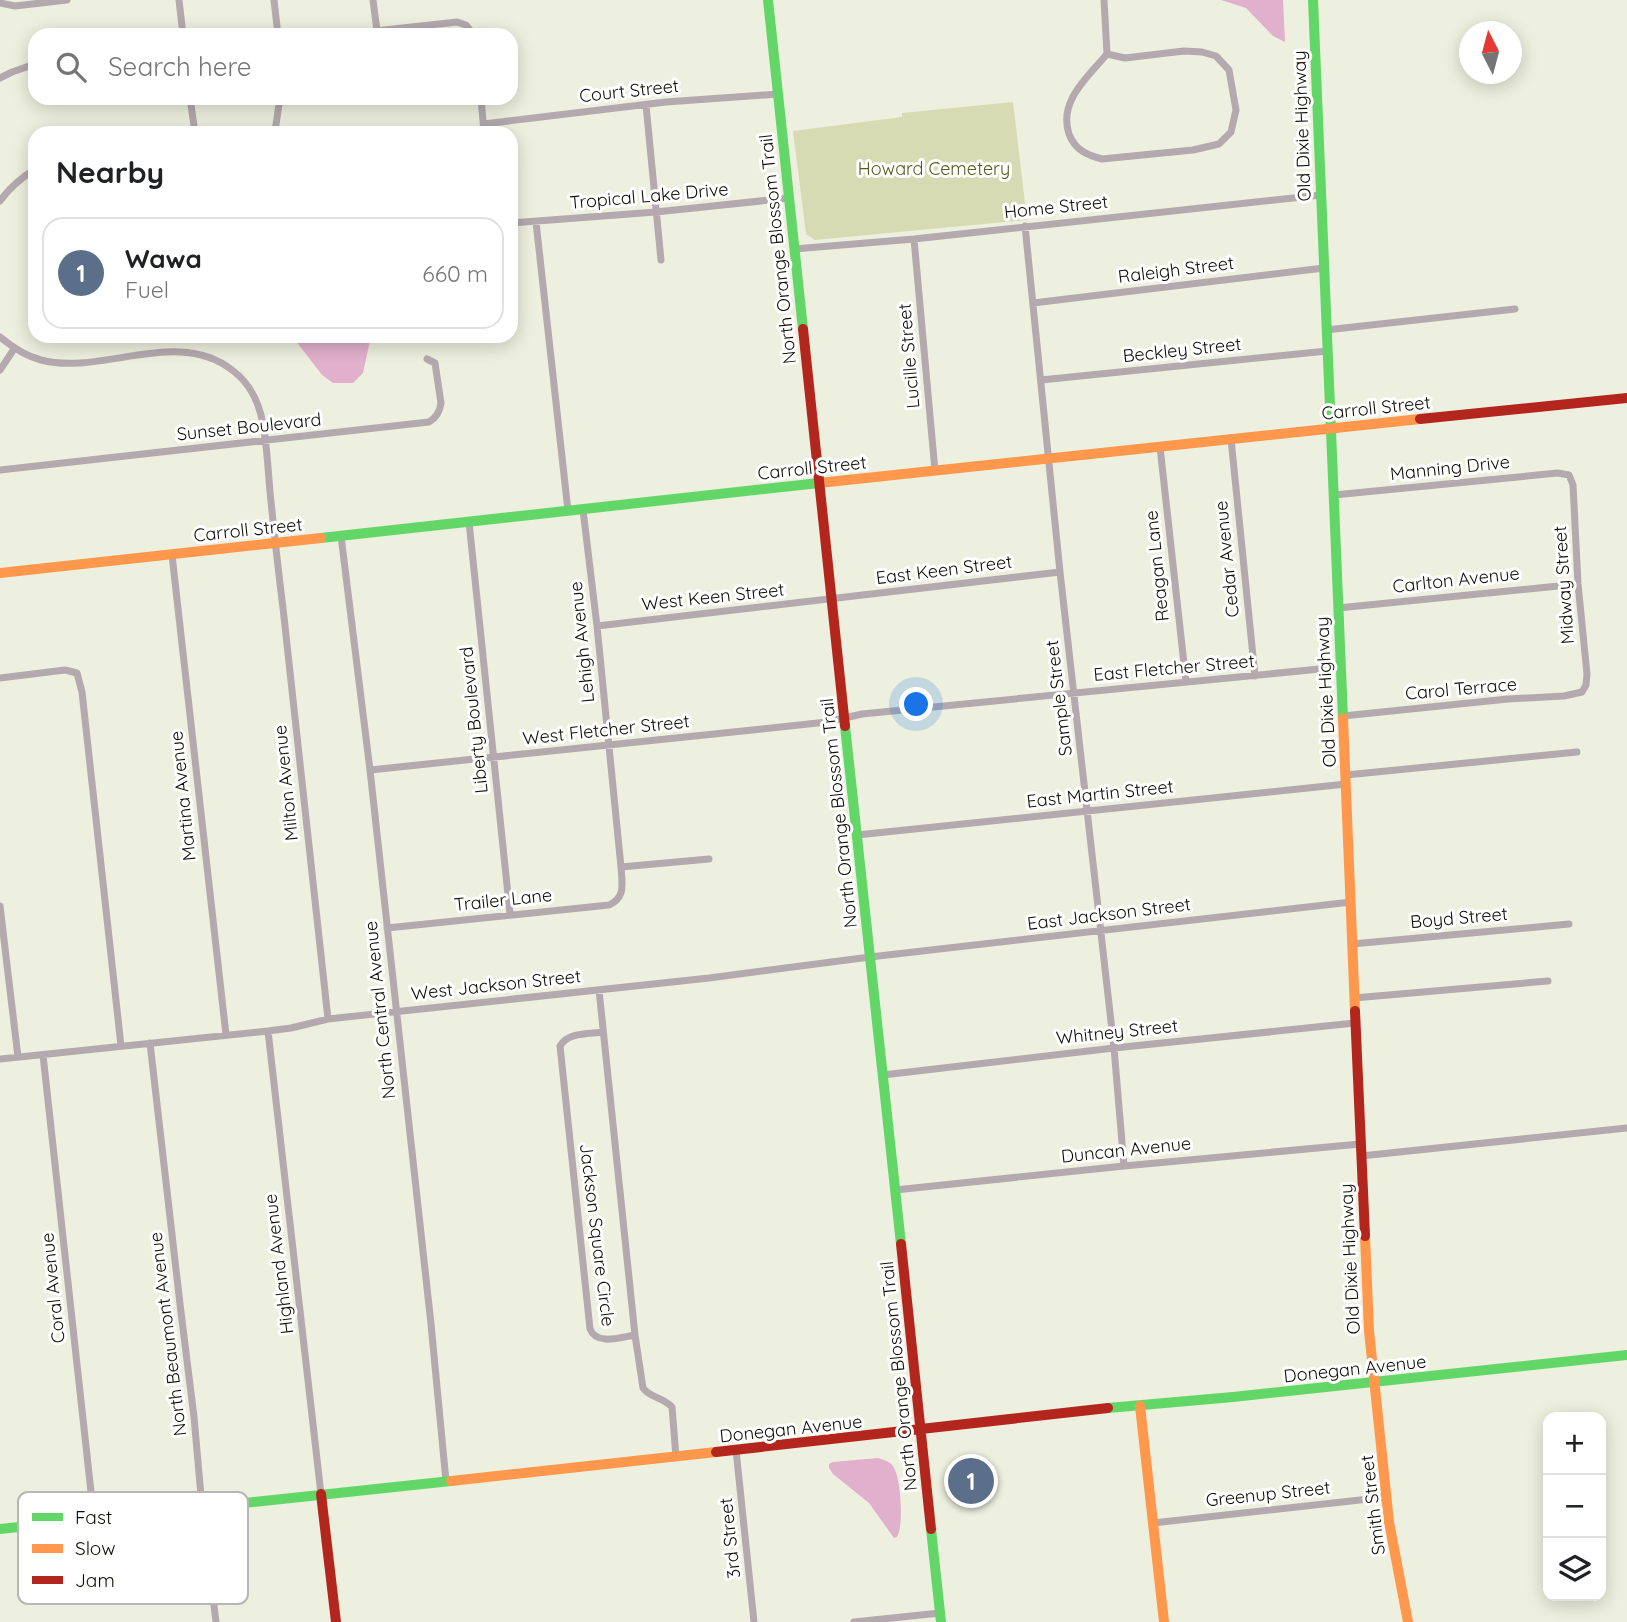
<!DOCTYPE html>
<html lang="en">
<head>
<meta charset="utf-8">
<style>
	body { margin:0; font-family:Quicksand,sans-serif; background:#f6f6f6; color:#202124 }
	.controls { position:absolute; right:21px; bottom:21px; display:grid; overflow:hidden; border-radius:14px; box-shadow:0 4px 18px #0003 }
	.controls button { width:63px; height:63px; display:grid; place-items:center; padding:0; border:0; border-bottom:2px solid #e0e0e0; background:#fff; color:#202124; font:35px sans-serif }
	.compass { position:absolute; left:1459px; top:21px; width:63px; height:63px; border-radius:50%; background:#fff; box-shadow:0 4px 18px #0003; rotate:354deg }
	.you { position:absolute; left:917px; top:705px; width:24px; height:24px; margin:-18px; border:5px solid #fff; border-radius:50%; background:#1a73e8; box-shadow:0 0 0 10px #1a73e833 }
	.badge { display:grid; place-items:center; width:46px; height:46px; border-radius:50%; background:#5b5c50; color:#fff; font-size:23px; font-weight:700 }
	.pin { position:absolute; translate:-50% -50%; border:4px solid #fff; box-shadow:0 2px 7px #0006 }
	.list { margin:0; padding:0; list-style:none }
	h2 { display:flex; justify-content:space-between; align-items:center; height:91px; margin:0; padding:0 28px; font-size:30px }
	h2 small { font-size:23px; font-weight:400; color:#757577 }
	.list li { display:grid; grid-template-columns:46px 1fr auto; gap:21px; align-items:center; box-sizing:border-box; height:112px; margin:0 14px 14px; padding:0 14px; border:2px solid #e0e0e0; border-radius:21px }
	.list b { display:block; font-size:26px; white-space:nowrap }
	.list p { margin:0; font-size:23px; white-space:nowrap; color:#757577 }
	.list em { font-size:23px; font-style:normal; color:#757577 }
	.icon { flex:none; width:38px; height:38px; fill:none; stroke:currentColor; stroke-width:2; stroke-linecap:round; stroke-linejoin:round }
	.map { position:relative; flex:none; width:1627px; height:1622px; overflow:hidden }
	.search { position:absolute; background:#fff; box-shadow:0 4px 18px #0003; left:28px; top:28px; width:490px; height:77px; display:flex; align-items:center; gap:18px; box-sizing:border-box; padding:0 24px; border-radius:21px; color:#757577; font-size:26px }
	.panel { position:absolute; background:#fff; box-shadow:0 4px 18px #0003; left:28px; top:126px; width:490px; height:217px; border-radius:21px }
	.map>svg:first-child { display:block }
	.green { fill:#d7dbb4 }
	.water { fill:#e1b0cd }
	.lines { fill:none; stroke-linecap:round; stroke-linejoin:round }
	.street { stroke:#b3a9ae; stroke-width:7 }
	.fast { stroke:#63d668; stroke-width:10 }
	.slow { stroke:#ff974d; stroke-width:10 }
	.jam { stroke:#b3261e; stroke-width:10 }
	.labels { text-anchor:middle; stroke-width:6; stroke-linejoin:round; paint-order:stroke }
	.street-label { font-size:18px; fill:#0d0d04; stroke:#fff }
	.park-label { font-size:18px; fill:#585b1e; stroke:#fff }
	.key { fill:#fff; stroke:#b6b6b4; stroke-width:2 }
	.key-label { font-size:19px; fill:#0d0d04 }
</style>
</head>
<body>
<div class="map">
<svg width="1627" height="1622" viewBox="0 0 1627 1622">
	<rect width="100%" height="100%" fill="#edf0de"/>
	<path class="green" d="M1013,102L1027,220L815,240L806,234L793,131L902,117V113Z"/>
	<path class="water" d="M1221,0H1283L1285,42L1273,36L1246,8Z
		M292,336H371L363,373L353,383H333L322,375Z
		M878,1458C884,1460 889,1461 893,1466C901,1477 904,1526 897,1537L894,1538L869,1503L833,1474L829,1468V1464L833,1462Z"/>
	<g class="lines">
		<path class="street" d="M179,0L183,35
			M274,0L278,35
			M373,0L377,31
			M1104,0L1107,54C1088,77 1058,101 1069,134C1075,150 1087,155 1102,159L1193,150L1219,144L1231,132L1236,110L1229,70L1216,56L1202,52L1184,51L1125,58L1107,54
			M0,3L15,6L67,0
			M339,35L457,22L466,25L474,35
			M0,78L12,72L35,64
			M190,98L195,133
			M481,98L484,133
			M646,105L661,260
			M484,124L666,102L778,94
			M275,131L280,98
			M232,133L267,130L281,133
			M0,201C10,187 21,178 35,169
			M536,222L568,511
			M511,223L656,212L789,198
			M1025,226L1060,572L1114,1048L1124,1166
			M914,239L935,471
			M794,249L914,239L1321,195
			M1033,303L1324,268
			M1326,330L1515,309
			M0,337C12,347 25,356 41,360C101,376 178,327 232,370C250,383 259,402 263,424C267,446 268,469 270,492C274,531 278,569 283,608C298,745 313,882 328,1019
			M0,370L14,349
			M1041,380L1327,351
			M1231,439L1255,676
			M1160,447L1186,682
			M0,470L429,422C436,418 440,411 441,403L435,363L427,359
			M1334,495L1558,473L1569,475L1573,485L1578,584L1587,674L1586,685L1582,692L1564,696L1508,699L1343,716
			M469,522L510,914
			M341,536L370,770L431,1324L446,1481
			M172,555L226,1035
			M1338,608L1578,584
			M597,626L1060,572
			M0,678L65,670L77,673L82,692L121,1046
			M370,770L762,729L827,722L862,714L1340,667
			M1346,775L1577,752
			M857,835L1346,784
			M621,867L709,859
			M0,906L18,1057
			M387,928L609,905C626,898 622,883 621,867L597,626L583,510
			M1352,944L1569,924
			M599,990L635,1335
			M1354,998L1548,981
			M268,1031L321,1494
			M603,1032C589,1034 568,1032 560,1046L590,1329C597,1346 621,1337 635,1335L643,1388C650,1398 663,1397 672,1407L676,1457
			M150,1043L180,1304L194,1417L202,1507L216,1622
			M43,1055L94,1519
			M0,1059L268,1031L291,1028L328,1019L709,978L870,957L1351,902
			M883,1075L1114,1048L1355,1023
			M1361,1156L1627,1128
			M895,1190L1124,1166L1360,1144
			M736,1450L754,1622
			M1153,1523L1387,1497
			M854,1622L940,1613"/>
		<path class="fast" d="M768,0L803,329
			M1313,0L1343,718
			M321,538L819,483
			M845,726L901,1244
			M1108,1408L1233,1397L1627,1355
			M0,1529L451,1481
			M931,1529L941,1622"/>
		<path class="slow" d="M819,483L1420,419
			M0,573L321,538
			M1343,718L1355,1011
			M1365,1236L1369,1331L1389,1522L1408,1622
			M1140,1406L1164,1622
			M451,1481L716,1452"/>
		<path class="jam" d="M803,329L845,726
			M1420,419L1627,398
			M1355,1011L1365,1236
			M901,1244L931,1529
			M716,1452C847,1438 977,1422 1108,1408
			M321,1494L336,1622"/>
	</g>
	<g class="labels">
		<g class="street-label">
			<text transform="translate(629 91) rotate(-6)" y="6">Court Street</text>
			<text transform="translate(1302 126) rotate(-92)" y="6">Old Dixie Highway</text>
			<text transform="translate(649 196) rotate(-5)" y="6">Tropical Lake Drive</text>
			<text transform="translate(1056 207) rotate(-6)" y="6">Home Street</text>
			<text transform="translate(778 249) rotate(-96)" y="6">North Orange Blossom Trail</text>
			<text transform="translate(1176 270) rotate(-7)" y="6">Raleigh Street</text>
			<text transform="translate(1182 350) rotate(-6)" y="6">Beckley Street</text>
			<text transform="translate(909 356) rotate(-95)" y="6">Lucille Street</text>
			<text transform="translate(1376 408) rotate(-6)" y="6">Carroll Street</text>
			<text transform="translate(249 427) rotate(-6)" y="6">Sunset Boulevard</text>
			<text transform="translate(812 468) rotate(-6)" y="6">Carroll Street</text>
			<text transform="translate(1450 468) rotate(-6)" y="6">Manning Drive</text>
			<text transform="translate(248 530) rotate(-6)" y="6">Carroll Street</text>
			<text transform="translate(1227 559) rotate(-96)" y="6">Cedar Avenue</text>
			<text transform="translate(1157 566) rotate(-96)" y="6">Reagan Lane</text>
			<text transform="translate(944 570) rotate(-7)" y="6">East Keen Street</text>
			<text transform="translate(1456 580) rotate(-6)" y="6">Carlton Avenue</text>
			<text transform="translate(1564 585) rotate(-94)" y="6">Midway Street</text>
			<text transform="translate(713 597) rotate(-6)" y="6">West Keen Street</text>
			<text transform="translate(582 642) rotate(-96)" y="6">Lehigh Avenue</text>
			<text transform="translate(1174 668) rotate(-5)" y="6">East Fletcher Street</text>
			<text transform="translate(1461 689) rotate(-5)" y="6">Carol Terrace</text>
			<text transform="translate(1326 692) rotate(-93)" y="6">Old Dixie Highway</text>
			<text transform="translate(1059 698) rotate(-97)" y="6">Sample Street</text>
			<text transform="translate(474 720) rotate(-96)" y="6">Liberty Boulevard</text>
			<text transform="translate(606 730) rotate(-6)" y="6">West Fletcher Street</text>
			<text transform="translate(286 783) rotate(-96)" y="6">Milton Avenue</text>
			<text transform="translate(1100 794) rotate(-6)" y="6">East Martin Street</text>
			<text transform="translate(183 796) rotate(-96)" y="6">Martina Avenue</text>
			<text transform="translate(839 813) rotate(-96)" y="6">North Orange Blossom Trail</text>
			<text transform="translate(503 900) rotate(-6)" y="6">Trailer Lane</text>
			<text transform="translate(1109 914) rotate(-7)" y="6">East Jackson Street</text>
			<text transform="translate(1459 918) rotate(-5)" y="6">Boyd Street</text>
			<text transform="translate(496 985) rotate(-6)" y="6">West Jackson Street</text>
			<text transform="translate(380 1010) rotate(-96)" y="6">North Central Avenue</text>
			<text transform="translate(1117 1032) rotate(-6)" y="6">Whitney Street</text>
			<text transform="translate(1126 1150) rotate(-6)" y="6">Duncan Avenue</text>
			<text transform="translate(597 1235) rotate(83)" y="6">Jackson Square Circle</text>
			<text transform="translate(1350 1259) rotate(-93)" y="6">Old Dixie Highway</text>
			<text transform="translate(279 1264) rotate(-97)" y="6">Highland Avenue</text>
			<text transform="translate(53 1288) rotate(-96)" y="6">Coral Avenue</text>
			<text transform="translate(168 1334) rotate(-97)" y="6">North Beaumont Avenue</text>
			<text transform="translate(1355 1369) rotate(-6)" y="6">Donegan Avenue</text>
			<text transform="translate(899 1376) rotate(-96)" y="6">North Orange Blossom Trail</text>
			<text transform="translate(791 1429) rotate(-6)" y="6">Donegan Avenue</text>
			<text transform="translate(1268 1494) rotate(-6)" y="6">Greenup Street</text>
			<text transform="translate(1373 1505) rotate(-97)" y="6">Smith Street</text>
			<text transform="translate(730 1538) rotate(-96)" y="6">3rd Street</text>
		</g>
		<g class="park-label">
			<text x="934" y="175">Howard Cemetery</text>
		</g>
	</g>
	<rect x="18" y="1492" width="230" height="112" rx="10" class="key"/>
	<rect x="32" y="1513" width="31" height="8" fill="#63d668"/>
	<rect x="32" y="1544" width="31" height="9" fill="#ff974d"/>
	<rect x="32" y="1576" width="31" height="8" fill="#b3261e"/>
	<g class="key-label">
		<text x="75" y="1524">Fast</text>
		<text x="75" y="1555">Slow</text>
		<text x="75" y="1587">Jam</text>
	</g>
</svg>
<div class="controls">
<button>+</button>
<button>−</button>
<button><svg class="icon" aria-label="layers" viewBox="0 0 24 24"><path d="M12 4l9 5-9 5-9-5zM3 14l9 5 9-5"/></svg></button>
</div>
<svg class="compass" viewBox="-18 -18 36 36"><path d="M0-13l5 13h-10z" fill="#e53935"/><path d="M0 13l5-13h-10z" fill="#757577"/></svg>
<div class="you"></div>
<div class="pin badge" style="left:971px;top:1481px;background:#5c6f8a">1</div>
<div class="search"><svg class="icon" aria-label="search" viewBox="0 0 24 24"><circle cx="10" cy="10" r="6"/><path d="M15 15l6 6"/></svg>Search here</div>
<section class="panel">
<h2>Nearby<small></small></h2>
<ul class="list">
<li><span class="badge" style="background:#5c6f8a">1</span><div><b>Wawa</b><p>Fuel</p></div><em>660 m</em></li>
</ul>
</section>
</div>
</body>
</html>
